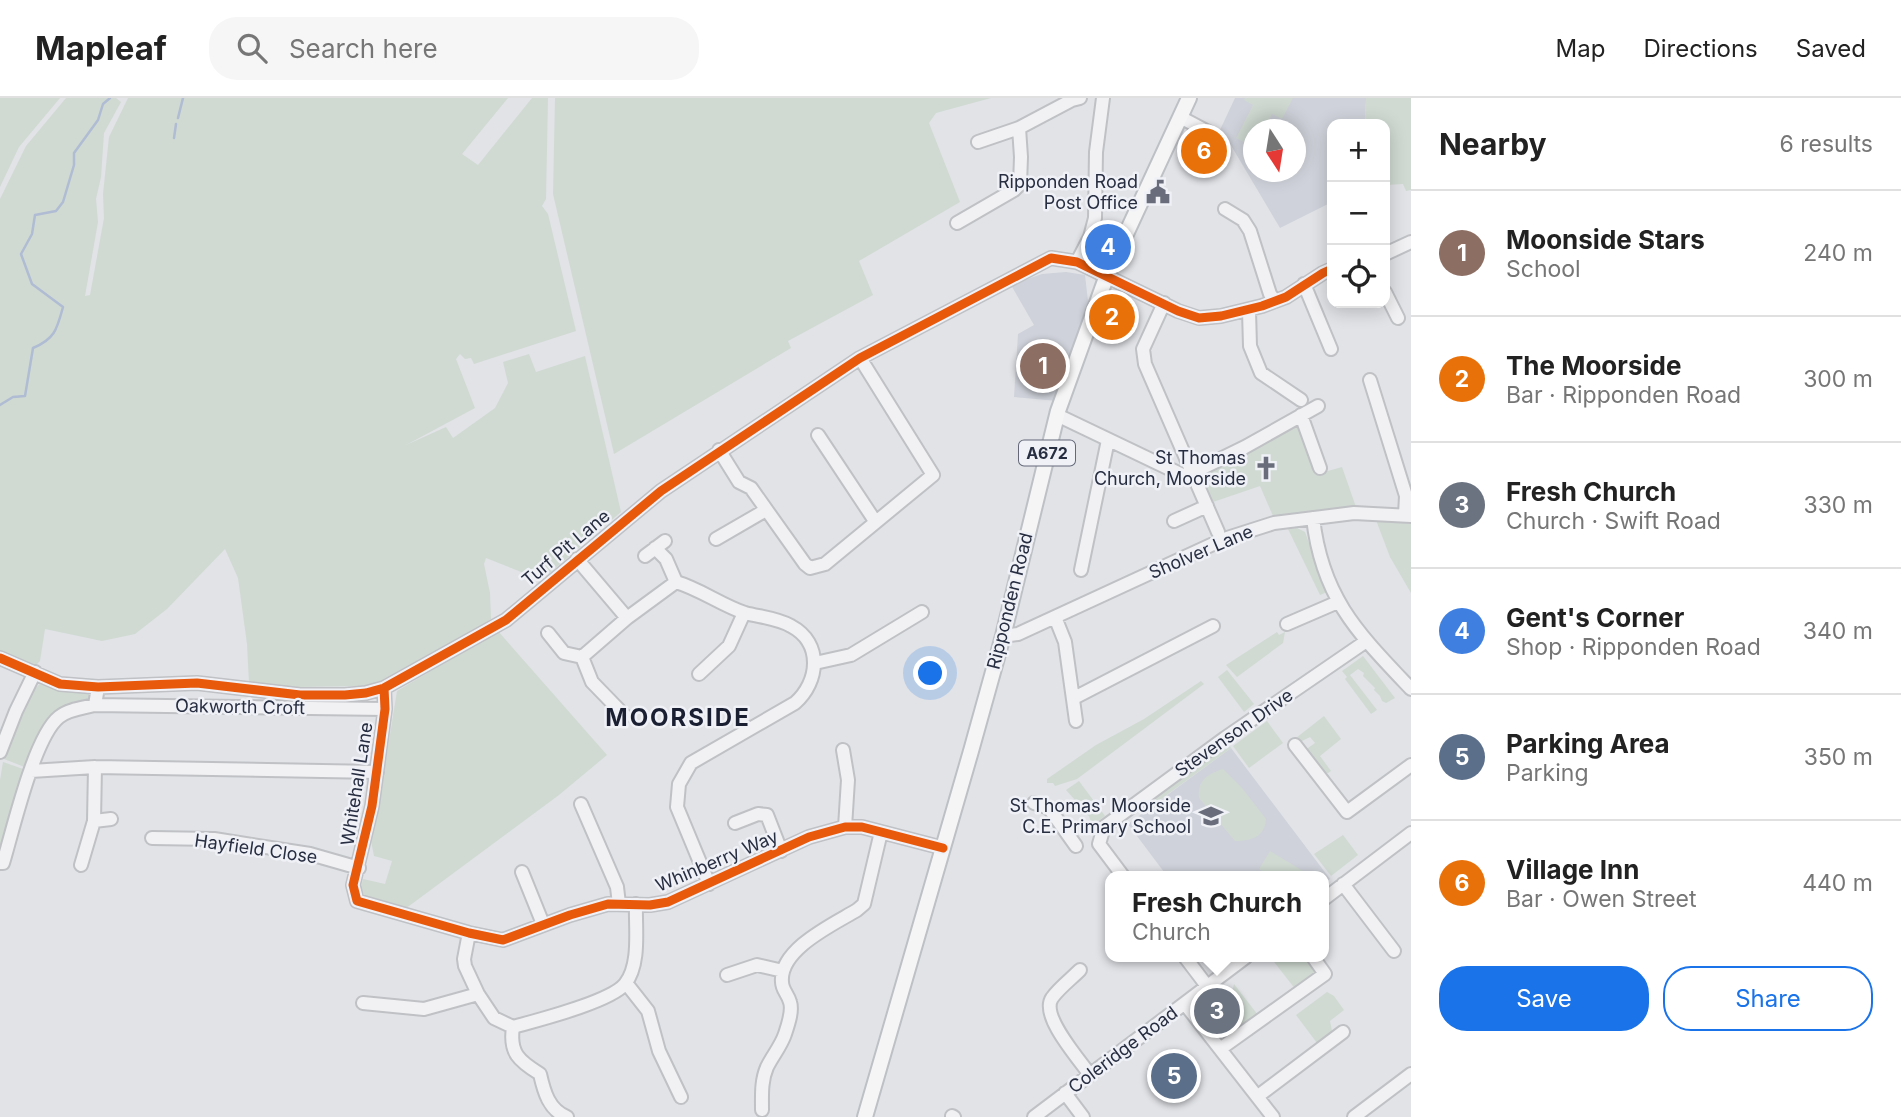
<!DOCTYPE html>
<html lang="en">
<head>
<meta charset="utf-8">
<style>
	body { margin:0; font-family:Inter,sans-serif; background:#f6f6f6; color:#222 }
	.controls { position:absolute; right:21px; top:21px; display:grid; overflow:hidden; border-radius:14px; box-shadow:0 4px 18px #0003 }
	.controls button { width:63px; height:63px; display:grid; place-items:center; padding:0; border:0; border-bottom:2px solid #e0e0e0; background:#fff; color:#222; font:35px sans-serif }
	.compass { position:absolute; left:1243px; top:21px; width:63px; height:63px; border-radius:50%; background:#fff; box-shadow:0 4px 18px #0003; rotate:168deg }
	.you { position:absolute; left:931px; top:576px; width:24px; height:24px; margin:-18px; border:5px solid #fff; border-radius:50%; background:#1a73e8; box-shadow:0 0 0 10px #1a73e833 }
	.badge { display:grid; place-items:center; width:46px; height:46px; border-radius:50%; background:#1a73e8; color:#fff; font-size:23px; font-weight:700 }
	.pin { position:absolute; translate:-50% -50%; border:4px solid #fff; box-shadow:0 2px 7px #0006 }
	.popup { position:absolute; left:1105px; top:773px; width:224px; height:91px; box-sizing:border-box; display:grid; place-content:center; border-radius:14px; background:#fff; filter:drop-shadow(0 2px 5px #0005); font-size:23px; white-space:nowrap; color:#767676 }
	.popup b { font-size:26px; color:#222 }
	.popup::after { content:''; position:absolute; left:50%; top:100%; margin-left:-14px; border:14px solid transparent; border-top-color:#fff }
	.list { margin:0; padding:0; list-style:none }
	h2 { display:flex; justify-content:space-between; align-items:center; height:91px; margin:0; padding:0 28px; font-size:30px }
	h2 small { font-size:23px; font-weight:400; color:#767676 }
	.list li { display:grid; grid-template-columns:46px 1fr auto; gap:21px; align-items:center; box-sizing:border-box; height:126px; padding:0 28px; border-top:2px solid #e0e0e0 }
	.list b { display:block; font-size:26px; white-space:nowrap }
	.list p { margin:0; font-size:23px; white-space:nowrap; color:#767676 }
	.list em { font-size:23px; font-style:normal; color:#767676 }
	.actions { display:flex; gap:14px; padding:21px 28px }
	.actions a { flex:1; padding:16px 0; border:2px solid #1a73e8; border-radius:28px; text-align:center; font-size:24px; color:#1a73e8 }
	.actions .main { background:#1a73e8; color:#fff }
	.icon { flex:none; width:38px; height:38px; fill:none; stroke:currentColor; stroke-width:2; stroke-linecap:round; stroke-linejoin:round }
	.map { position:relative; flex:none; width:1411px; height:1019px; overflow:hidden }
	header { display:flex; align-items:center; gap:42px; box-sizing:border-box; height:98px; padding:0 35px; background:#fff; border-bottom:2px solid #e0e0e0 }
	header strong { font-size:33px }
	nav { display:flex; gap:38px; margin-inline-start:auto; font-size:24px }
	.search { width:490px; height:63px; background:#f6f6f6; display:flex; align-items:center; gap:18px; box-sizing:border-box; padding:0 24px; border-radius:28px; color:#767676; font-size:26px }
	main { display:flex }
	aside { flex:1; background:#fff }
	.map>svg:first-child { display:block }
	.built { fill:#cfd2da; fill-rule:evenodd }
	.green { fill:#d0dad2 }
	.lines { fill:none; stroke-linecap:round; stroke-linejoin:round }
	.stream { stroke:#afbcd3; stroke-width:2.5 }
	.minor-casing { stroke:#bfc1c5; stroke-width:16 }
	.major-casing { stroke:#bdc0c5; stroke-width:18 }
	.minor { stroke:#f1f1f3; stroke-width:12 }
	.major { stroke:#f5f5f6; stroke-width:14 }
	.cycleway-casing { stroke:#eff1f7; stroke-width:13 }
	.cycleway { stroke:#e8590c; stroke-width:9 }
	.labels { text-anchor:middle; stroke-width:5; stroke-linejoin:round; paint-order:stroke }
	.shield { fill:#eff1f7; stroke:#646878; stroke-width:2 }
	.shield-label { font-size:16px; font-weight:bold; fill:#282e41 }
	.poi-label { font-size:18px; fill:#282e41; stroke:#eff1f7; text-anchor:end }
	.street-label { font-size:18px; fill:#282e41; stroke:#eff1f7 }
	.district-label { font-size:24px; font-weight:bold; letter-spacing:2px; fill:#1a1f32; stroke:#eff1f7 }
</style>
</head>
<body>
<header>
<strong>Mapleaf</strong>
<div class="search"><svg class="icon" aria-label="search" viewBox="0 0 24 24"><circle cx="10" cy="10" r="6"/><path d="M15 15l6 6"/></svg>Search here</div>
<nav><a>Map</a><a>Directions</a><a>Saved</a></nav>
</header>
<main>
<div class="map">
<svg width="1411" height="1019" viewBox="0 0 1411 1019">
	<rect width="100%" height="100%" fill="#e1e3e7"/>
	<path class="built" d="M1235,0H1366L1365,26H1332V104L1280,130L1226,39L1219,34ZM1254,32H1296V74H1254Z
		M1066,174L1085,177L1089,212L1058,303L1014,299L1018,236L1034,227L1011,187L1042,176Z
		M1231,650L1330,781L1324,785V778H1167L1128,726Z"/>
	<path class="green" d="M0,0H60L19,49L0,89Z
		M66,0H116L121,4L104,35L101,79L96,101L98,124L85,198L90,197L104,120L103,96L109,39L128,0H508L462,56L478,67L532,0H548L546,101L542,108L548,116L576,233L474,266L471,260L465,261L460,256L456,261L475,310L406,347L446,329L453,340L495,310L508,285L503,264L529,256L536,274L585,258L621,414L538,485L536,480L486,460L484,466L490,495L491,521L448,549L390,579L368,588L296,589L249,585L247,546L238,480L225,451L167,511L135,536L102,543L45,531L40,563L35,568L0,554V101L26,48Z
		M555,0H991L936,15L929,25L960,104L859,163L873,197L788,243L791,250L614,356L553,96Z
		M1245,0H1293L1282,21L1272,16L1264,31L1254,32L1253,49L1236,40L1253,7L1244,2Z
		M1366,0H1411V92L1406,93L1403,86L1385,87V26H1365Z
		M1300,323L1317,376L1342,369L1356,409L1273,418L1260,388L1213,404L1198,376Z
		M1376,422L1411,426V495L1390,459Z
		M1297,430L1305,434L1327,494L1320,497L1288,431Z
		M498,533L607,657L559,697L405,811L365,799L361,789L363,781L385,786L392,763L374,758L371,743L377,717L397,593Z
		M1277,534L1279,537L1285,534L1283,545L1237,579L1226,567Z
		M1363,558L1395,600L1386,605L1382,603L1380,598L1374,592L1375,590L1363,578L1364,575L1358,571L1350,577L1377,612L1371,616L1345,581L1347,579L1342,573Z
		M1227,572L1254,606L1244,614L1218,579Z
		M1201,583L1204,586L1077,681L1055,688L1053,685H1047V681L1096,647L1144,621Z
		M41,585L86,592L89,595L90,604L67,612L27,670L4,661L32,593Z
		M1324,618L1341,641L1320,658L1331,673L1325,677L1308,654V650L1315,645L1310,639L1300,644L1296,640Z
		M1267,623L1283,645L1249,670L1233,648Z
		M1228,645L1231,650L1149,710L1147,705Z
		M3,664L26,672L0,760V682Z
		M1223,671L1242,690L1266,721C1265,739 1251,743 1235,743L1199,700C1197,682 1208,676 1223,671Z
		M1079,683L1105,718L1094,726L1091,724L1089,718L1082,713L1083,711L1066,692Z
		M1343,737L1358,757L1331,778L1314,756Z
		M1270,753L1303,773L1309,776L1307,778H1269L1259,771Z
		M1309,859L1314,866L1316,876L1296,892L1271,860Z
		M1234,886L1258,917L1232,941V894Z
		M1327,894L1334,898L1344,912L1330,923L1332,933L1317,945L1296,917Z"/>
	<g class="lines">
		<path class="stream" d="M178,20L183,0
			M174,40L176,26
			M0,307L13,299L25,298L33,250C55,241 57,231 63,209L32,186L21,156L32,136L35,117L56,113L63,104L74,67V55L98,22L103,6L110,0"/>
		<g class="minor-casing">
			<path id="minor" d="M1180,19L1214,37
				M978,44L1019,30
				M1225,111L1243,122L1250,133L1270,196L1275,203
				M957,125L1014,92L1020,86L1021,59L1019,30L1072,2L1080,0
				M1385,156L1411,144
				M1077,164L1090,139L1095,120L1096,54L1103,0
				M1304,186L1331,251
				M1385,194L1398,220
				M1164,205L1143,251L1145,266L1218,434
				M1249,213L1250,248L1261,275L1301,302
				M1370,282L1406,398L1405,417
				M1057,317L1195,383
				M1301,317L1320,370
				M818,337L875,423
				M719,352L739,384L751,390L805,466L810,470L825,466L933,377L860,260
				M1192,375L1245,349L1318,308
				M1313,420C1322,500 1358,535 1411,591
				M1174,423L1207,408
				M716,441L766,412
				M655,450L666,461L676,484
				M645,458L665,443
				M577,461L627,520
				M1081,472L1108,342
				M1055,519L1065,544L1076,623
				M1287,526L1338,504
				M548,535L564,555L582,559
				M1003,538L1018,536L1224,441L1274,425L1354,415L1411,418
				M582,559L627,520L676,484C700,491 721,507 745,515C760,519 777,520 791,528C823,545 819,584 795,605L691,665L679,686L677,709L709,786
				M582,559L592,584L625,618
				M0,560L60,586L98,589L197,585L300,597H345L366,595L384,590L506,522L661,393L860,260L1051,160L1077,164L1178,213L1199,220L1221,218L1262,208L1286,199L1323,175L1332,171
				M815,565L851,557L922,514
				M699,576L729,548L744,515
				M98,589L95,607L385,611
				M384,590L385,611L372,708L353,787L357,803L469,835L503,842L570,817L608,806L650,807L668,804L809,739L845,729H862L943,750
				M1074,600L1213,528
				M1295,647L1347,714L1411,667
				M843,652L848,682L845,729
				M0,654L16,613L35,574
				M31,673L95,669L377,674
				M1034,705L1049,710L1076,748
				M581,706L617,789L619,806
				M94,723L111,721
				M735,725L758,716L767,717L781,753
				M152,740L214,741L310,756L359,770
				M0,765H3C13,732 34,639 59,619C69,611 83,610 95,607
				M81,767L94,723L95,669
				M522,774L543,826
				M1123,778L1099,746L1104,729L1225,640L1365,544
				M1343,786L1394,853
				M1324,801L1411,735
				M469,835L464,861L465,868L478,896L494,920L513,929C538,922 610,904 625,886C641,866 635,829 636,806
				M1185,859L1207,888
				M1080,872C1071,881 1059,890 1052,900C1040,918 1079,961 1090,977
				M727,877L757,867L783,873
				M626,885L648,913L659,953L681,999
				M363,905L424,911L478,896
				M1185,906L1273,1019
				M513,929C509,955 519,963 540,976C544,994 549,1012 567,1019
				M1220,951L1325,876L1313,859
				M1065,995L1083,1019
				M1258,998L1343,934
				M762,1012C762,997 761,983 767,969C773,957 781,948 785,936C788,927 793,913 790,904C788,896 782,892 782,884C779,851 834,826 857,812L864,806L881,734
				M952,1018L954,1019
				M1034,1019L1246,859
				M1354,1019L1411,976"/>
		</g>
		<g class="major-casing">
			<path id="major" d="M865,1019L971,653L1003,538L1058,313L1107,177L1189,0"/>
		</g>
		<use href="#minor" class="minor"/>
		<use href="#major" class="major"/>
		<g class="cycleway-casing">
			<path id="cycleway" d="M0,560L60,586L98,589L197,585L300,597H345L366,595L384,590L506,522L661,393L860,260L1051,160L1077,164L1178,213L1199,220L1221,218L1262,208L1286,199L1323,175L1332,171
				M384,590L385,611L372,708L353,787L357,803L469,835L503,842L570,817L608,806L650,807L668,804L809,739L845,729H862L943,750"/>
		</g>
		<use href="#cycleway" class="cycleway"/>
	</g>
	<defs>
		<g id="civic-bare" transform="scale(1.89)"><path d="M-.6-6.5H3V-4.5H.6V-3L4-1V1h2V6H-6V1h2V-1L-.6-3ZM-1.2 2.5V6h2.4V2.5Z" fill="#696d7b" stroke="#eff1f7" stroke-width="2.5" paint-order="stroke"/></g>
		<g id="church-bare" transform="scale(1.89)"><path d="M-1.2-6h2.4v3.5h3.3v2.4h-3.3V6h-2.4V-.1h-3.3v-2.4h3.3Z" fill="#696d7b" stroke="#eff1f7" stroke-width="2.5" paint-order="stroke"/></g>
		<g id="school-bare" transform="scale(1.89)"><path d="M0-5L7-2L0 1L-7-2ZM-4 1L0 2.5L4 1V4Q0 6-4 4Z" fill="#696d7b" stroke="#eff1f7" stroke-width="2.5" paint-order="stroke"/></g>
	</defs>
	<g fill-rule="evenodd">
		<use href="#civic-bare" x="1158" y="94"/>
		<use href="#church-bare" x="1266" y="370"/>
		<use href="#school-bare" x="1211" y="718"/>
	</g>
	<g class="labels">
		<rect class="shield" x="1019" y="342.5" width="56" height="25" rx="5"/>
		<g class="shield-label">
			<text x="1047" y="361">A672</text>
		</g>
		<g class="poi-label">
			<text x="1138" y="90">Ripponden Road<tspan x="1138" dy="21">Post Office</tspan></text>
			<text x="1246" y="366">St Thomas<tspan x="1246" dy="21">Church, Moorside</tspan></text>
			<text x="1191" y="714">St Thomas' Moorside<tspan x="1191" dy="21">C.E. Primary School</tspan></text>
		</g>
		<g class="street-label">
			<text transform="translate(566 450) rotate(-40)" y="6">Turf Pit Lane</text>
			<text transform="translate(1201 454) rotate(-23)" y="6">Sholver Lane</text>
			<text transform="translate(1010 503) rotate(-76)" y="6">Ripponden Road</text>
			<text transform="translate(240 609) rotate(1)" y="6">Oakworth Croft</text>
			<text transform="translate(1234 635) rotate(-35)" y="6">Stevenson Drive</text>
			<text transform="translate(357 686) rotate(-81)" y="6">Whitehall Lane</text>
			<text transform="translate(256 751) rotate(8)" y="6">Hayfield Close</text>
			<text transform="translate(717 763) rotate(-23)" y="6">Whinberry Way</text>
			<text transform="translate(1123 952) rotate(-37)" y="6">Coleridge Road</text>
		</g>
		<g class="district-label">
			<text x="678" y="628">MOORSIDE</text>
		</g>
	</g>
</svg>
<div class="controls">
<button>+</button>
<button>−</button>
<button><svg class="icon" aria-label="locate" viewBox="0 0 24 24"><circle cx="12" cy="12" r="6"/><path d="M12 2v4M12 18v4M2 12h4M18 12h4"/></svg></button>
</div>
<svg class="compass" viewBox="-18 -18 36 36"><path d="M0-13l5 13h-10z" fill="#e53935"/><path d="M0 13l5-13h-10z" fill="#767676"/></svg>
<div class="you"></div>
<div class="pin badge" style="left:1043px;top:268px;background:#8d6e63">1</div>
<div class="pin badge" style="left:1112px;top:219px;background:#e8710a">2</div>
<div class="pin badge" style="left:1217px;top:913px;background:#6b7280">3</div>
<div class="popup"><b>Fresh Church</b>Church</div>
<div class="pin badge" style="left:1108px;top:149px;background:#3f7fe0">4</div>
<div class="pin badge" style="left:1174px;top:978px;background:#5c6f8a">5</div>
<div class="pin badge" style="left:1204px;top:53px;background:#e8710a">6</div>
</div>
<aside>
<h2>Nearby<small>6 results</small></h2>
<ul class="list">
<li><span class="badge" style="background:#8d6e63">1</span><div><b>Moonside Stars</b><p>School</p></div><em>240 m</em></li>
<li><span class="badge" style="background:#e8710a">2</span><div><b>The Moorside</b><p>Bar · Ripponden Road</p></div><em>300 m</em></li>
<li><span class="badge" style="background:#6b7280">3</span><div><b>Fresh Church</b><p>Church · Swift Road</p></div><em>330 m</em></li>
<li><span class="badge" style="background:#3f7fe0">4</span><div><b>Gent's Corner</b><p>Shop · Ripponden Road</p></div><em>340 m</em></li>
<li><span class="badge" style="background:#5c6f8a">5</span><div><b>Parking Area</b><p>Parking</p></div><em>350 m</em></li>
<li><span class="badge" style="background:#e8710a">6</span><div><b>Village Inn</b><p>Bar · Owen Street</p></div><em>440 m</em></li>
</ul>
<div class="actions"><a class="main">Save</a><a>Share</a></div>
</aside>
</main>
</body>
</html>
